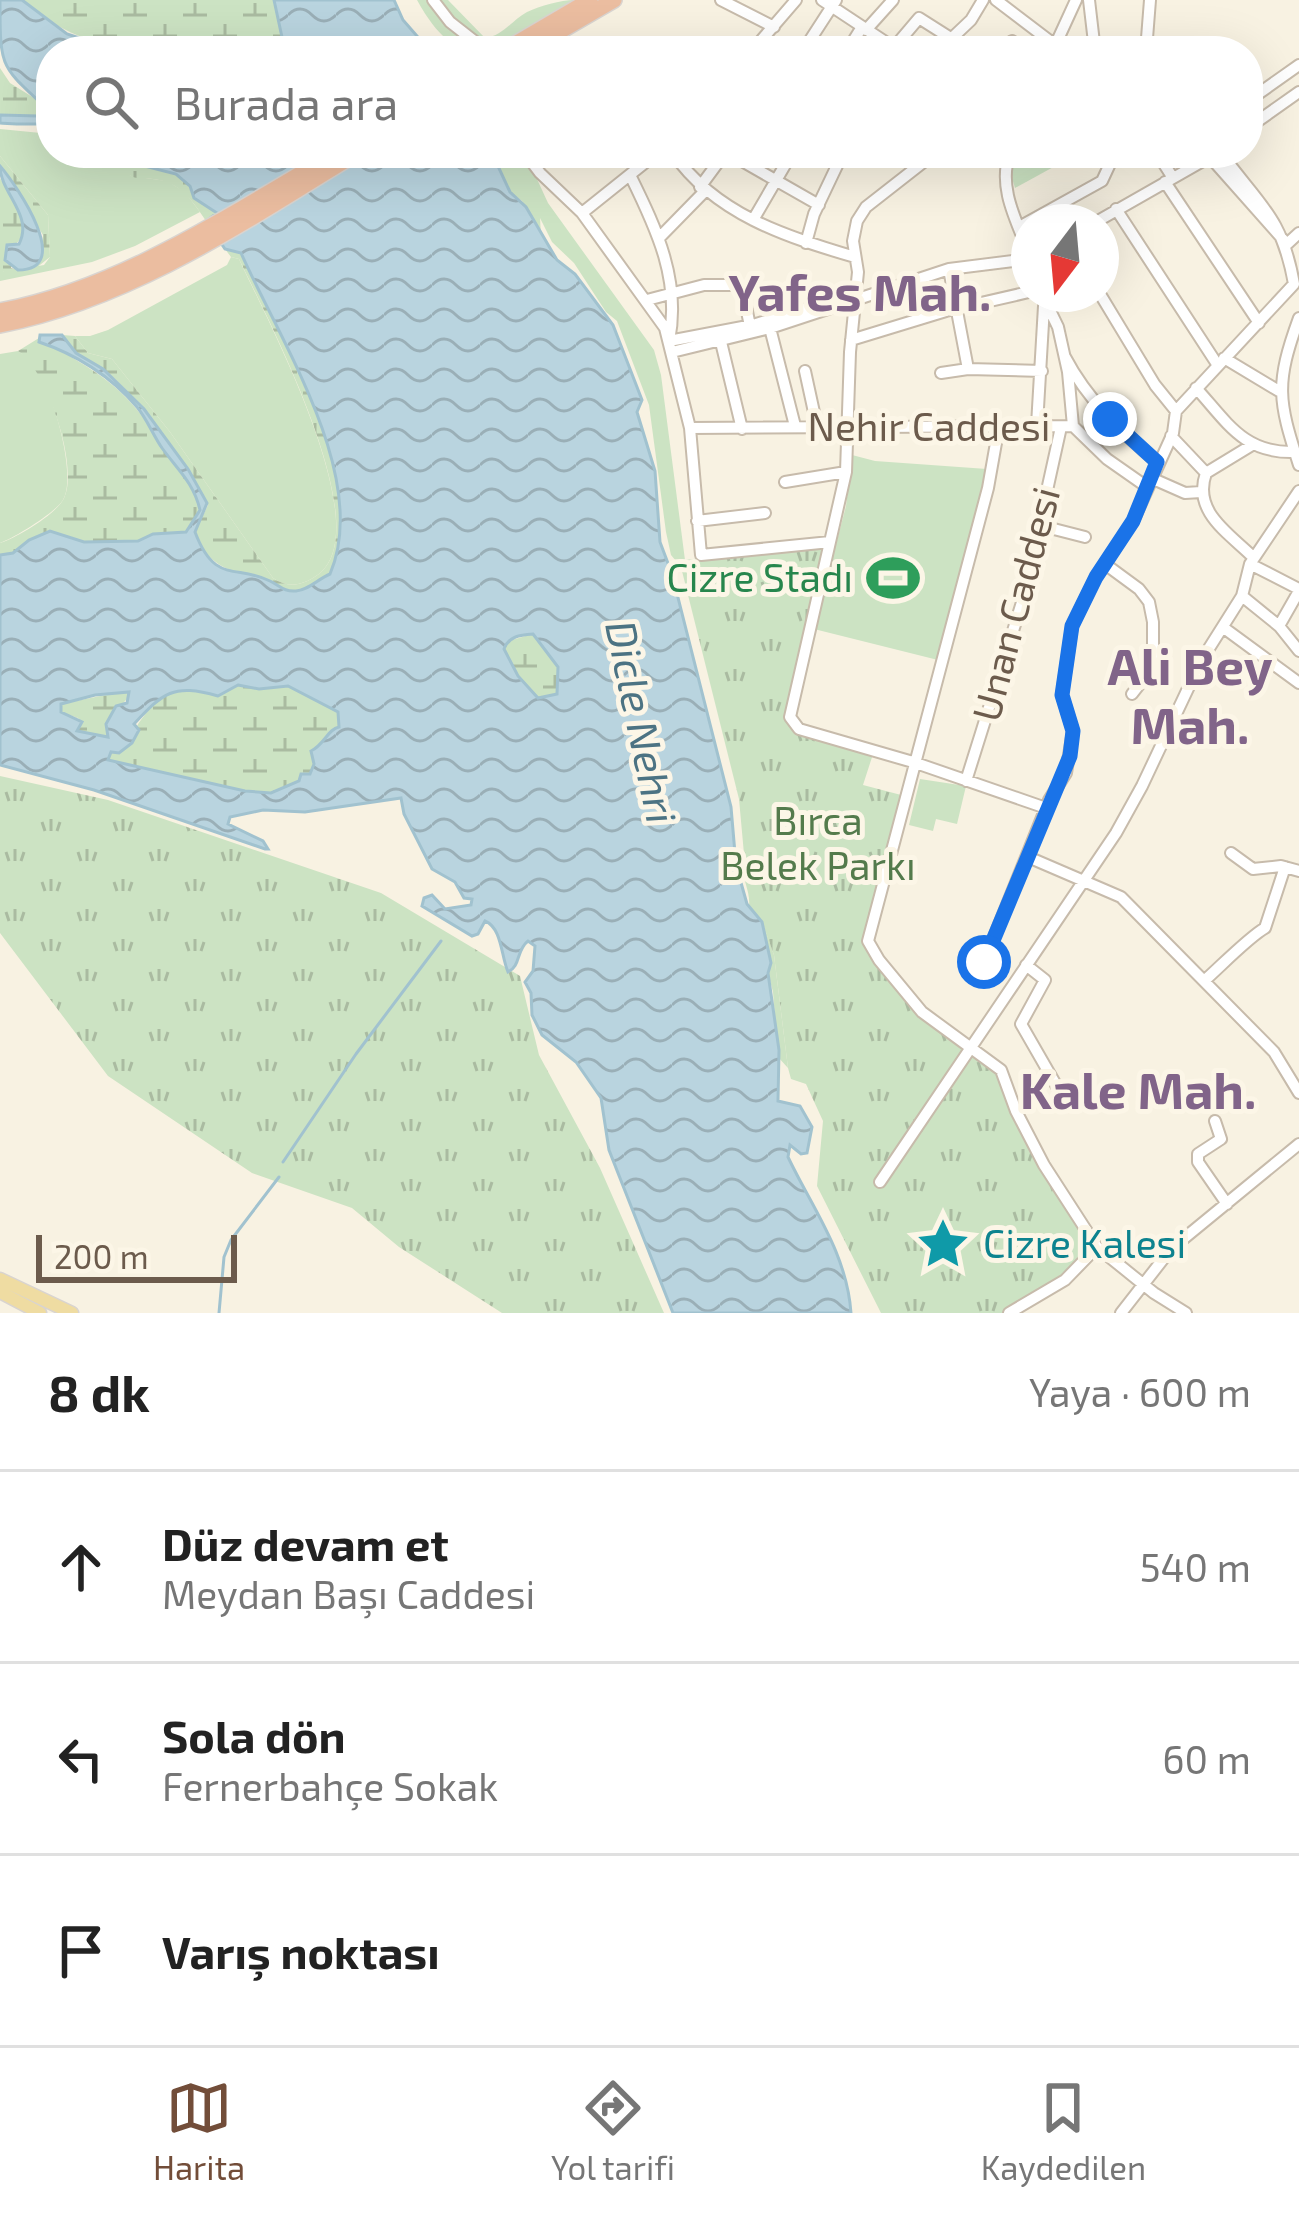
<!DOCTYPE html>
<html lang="tr">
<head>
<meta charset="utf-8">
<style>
	body { margin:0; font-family:"Exo 2",sans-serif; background:#f2f2f2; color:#222 }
	.compass { position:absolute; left:1011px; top:204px; width:108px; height:108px; border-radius:50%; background:#fff; box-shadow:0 12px 48px #0002; rotate:196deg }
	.scale { position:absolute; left:36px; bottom:30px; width:201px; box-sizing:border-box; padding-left:12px; border:6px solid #6c5b4c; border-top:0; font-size:33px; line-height:42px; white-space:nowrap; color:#6c5b4c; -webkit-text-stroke:9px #fcf6e7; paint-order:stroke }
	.stop { position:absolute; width:36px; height:36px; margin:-27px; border:9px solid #1a73e8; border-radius:50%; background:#fff }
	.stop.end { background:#1a73e8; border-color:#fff; box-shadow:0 3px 12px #0008 }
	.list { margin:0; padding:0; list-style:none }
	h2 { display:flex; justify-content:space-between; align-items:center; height:156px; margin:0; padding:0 48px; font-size:51px }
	h2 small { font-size:39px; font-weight:400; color:#767676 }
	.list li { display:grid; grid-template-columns:78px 1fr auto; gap:36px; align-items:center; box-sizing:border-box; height:192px; padding:0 48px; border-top:3px solid #e0e0e0 }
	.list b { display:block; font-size:45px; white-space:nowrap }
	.list p { margin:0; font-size:39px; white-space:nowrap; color:#767676 }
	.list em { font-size:39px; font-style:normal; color:#767676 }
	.icon { flex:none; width:66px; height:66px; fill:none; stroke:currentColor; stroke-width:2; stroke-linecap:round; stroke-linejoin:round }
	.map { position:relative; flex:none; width:1299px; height:1313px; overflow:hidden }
	.search { position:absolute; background:#fff; box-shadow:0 12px 48px #0002; left:36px; right:36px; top:36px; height:132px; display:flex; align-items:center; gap:30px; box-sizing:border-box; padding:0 42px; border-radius:48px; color:#767676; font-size:45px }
	.sheet { height:732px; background:#fff }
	nav { display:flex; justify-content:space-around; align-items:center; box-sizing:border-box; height:168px; border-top:3px solid #e0e0e0; background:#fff; font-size:33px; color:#767676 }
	nav a { display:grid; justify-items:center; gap:6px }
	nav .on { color:#724d39 }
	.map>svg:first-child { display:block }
	.grass { fill:#cce3c3 }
	.wetland { fill:url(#wetland-marsh) }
	.cemetery { fill:url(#cemetery-stones) }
	.park { fill:url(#park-tufts) }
	.water { fill:url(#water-waves); stroke:#a1c2cf; stroke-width:3; fill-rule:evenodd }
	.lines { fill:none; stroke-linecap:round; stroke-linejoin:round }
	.stream { stroke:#a1c2cf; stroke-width:3 }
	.minor-casing { stroke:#c7bbab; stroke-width:14 }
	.major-casing { stroke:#d9d4d0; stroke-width:15 }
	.highway-casing { stroke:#d9d4d0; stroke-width:18 }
	.minor { stroke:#fff; stroke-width:10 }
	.major { stroke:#efdca2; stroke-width:12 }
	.highway { stroke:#ebbda0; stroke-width:15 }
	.route { stroke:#1a73e8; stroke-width:15 }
	.labels { text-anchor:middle; stroke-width:10; stroke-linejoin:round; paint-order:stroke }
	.street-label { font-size:39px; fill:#6c5b4c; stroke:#fcf6e7 }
	.leisure-label { font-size:39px; fill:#27864d; stroke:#fcf6e7; text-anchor:end }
	.park-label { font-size:39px; fill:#547b4c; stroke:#fcf6e7 }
	.culture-label { font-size:39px; fill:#0d838f; stroke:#fcf6e7; text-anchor:start }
	.water-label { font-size:42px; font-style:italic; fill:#4c7383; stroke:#fcf6e7 }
	.district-label { font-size:51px; font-weight:bold; fill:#816489; stroke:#fcf6e7 }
</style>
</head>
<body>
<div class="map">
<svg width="1299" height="1313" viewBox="0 0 1299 1313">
	<defs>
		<pattern id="wetland-marsh" width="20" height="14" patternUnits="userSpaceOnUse" patternTransform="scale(3)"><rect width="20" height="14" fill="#cce3c3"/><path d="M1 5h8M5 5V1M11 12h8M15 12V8" fill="none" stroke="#aabba1"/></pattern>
		<pattern id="cemetery-stones" width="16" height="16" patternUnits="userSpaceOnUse" patternTransform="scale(3)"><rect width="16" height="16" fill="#cce3c3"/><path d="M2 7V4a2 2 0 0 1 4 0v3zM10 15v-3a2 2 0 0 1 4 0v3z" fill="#aabba1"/></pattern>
		<pattern id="park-tufts" width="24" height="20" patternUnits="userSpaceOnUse" patternTransform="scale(3)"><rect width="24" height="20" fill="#cce3c3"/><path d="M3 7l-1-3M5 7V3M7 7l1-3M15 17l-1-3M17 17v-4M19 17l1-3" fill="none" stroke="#aabba1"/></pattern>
		<pattern id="water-waves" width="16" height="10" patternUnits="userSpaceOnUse" patternTransform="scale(3)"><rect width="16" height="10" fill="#b9d4df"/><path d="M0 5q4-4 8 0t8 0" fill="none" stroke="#9aafb7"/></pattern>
	</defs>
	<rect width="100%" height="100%" fill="#f8f2e2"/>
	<path class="grass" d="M417,0H448L485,38C503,36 512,20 527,12C540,6 561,0 574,0C508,40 467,91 417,0Z
		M0,129L51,134V153H90L108,158L131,176L167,181L185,192L200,212L135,246L92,262L0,281V262L4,272L44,265L50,257L48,215L0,156Z
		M492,153H525L548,203L654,350L661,375L685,560L681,567L671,555L666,532L649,405L617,321L606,312L574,263L552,242L540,218L541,235L522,201L510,192Z
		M231,257L239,259C264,314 383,533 316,576C301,586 288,588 273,578L170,432L112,359L88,353L75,336H90L108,330L227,265Z
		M18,351C23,354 29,358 33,362C51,385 78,474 63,500C55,513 14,538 0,543V354Z
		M852,455L875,461L987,469L938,660L814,629L846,506Z
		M920,779L966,786L957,824L936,819L933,831L909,825Z
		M746,853L744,867L774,955L788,1068L778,1057L773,992L768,973L771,963L762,922L749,906C751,887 736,872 746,853Z"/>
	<path class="wetland" d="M22,0H274L285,51C188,51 99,69 22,0Z
		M0,68L10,83L42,103L40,115H0Z
		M90,153H128L144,166L171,171L188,185L194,198L217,214L206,221C192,200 180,182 153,179C148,178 137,179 133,177C116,169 114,160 90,153Z
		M0,156L48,215L50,257L31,272H4L0,268V178L20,212L24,235L15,245L11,268L22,271L40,263L43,235L0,166Z
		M233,248L241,253C279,340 372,479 330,575C318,580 309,590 296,591C281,593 273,581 261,579C229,571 207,566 195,532L208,505L188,469L144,409L115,379L76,353L62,335L75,336L88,353L112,359L170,432L273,578C288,588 301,586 316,576C383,533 265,314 239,259L231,257L225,249Z
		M39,338L42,344C58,346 63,352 76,360C127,390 142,413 174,463C185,471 205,501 198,515C196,522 190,526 186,532L138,541L84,542L50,531L29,540L13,553L0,555V543C18,537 53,516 63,500C81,469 46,368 18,351Z
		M532,634L558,667L557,695L539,699L518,676L504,649L509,641Z
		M238,685L259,689L288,686L338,712L339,727C328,729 323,745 311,751L314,764L310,774H301L299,781L271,793L245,791L108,760L111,752L119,753L132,743C137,722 137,726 149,709C175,676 202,701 238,685Z
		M125,691L130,695L106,724L109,737L77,731L82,724L78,718L61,712V704Z"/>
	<path class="cemetery" d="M1014,153H1079L1015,188L1010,171Z"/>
	<path class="park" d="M830,542L791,721L874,751L863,785L905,796L868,941L922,1012L1001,1070L1016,1111L1097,1247L1065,1280L1009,1313H881L817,1186L823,1121L806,1084L791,1079L788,1068L774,955L746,876L739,799L681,567L685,560Z
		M0,776L108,800L381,893L520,976L539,1055L600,1168L664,1313H502L399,1247L352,1208L252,1173L108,1076L0,933Z"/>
	<path class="water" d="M0,0H22L67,34L119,51H51V123C33,125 18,124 0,123V115L38,116L44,106C0,65 0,68 0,0Z
		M274,0H394L403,20L430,51H285Z
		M128,153H258L276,165L284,158L303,153H492L510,192L526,207L557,260L575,274L613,325L642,400L637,412L655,471L660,542L672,574L731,807L736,865L747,904L762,922L771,963L768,973L779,1050L778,1101L800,1106L812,1127L807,1153L801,1154L790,1145L788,1157C811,1206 847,1253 851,1313H673L609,1150L601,1098L576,1062L542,1035L532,1015L531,993L525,982L533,971L535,946L528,941C516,950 521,966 508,972C501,956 502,928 485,921L478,934L472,936L422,906L424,898L432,895L445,909L471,905L472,899L464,898L455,882L432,869L404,814L401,798L305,812L263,810L230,817L228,824L263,841L268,849H265L94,790L0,765V555L13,553L29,540L50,531L84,542L138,541L153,534L186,532L200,510C194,483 177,469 162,448C153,435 147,419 137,407C111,376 75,354 39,342L40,335H62L76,353L103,369L144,409L188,469L207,503L195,532C215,585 236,564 270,581C280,586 284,592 296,591C309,590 318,579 330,574C371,478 280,341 241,253L225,249L206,221L217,213L194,198L190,186L176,174L144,166ZM533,634L558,667L557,694L538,698L518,676L504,649C509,636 520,635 533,634ZM238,685L259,689L288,686L338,712L339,727C328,729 324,745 311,751L314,764L310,774H301L299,781L271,793L245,791L108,760L111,752L119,753L132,743L139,730L134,724C163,693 173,683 218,696ZM129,692L127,703L116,706L106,724L108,737L77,731L82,722L61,712V704L95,695Z
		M0,166C17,186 75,270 18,270L5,260L7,245L19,244C34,215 0,193 0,166Z"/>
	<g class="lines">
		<path class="stream" d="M283,1162L356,1054L441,941
			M219,1313L224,1257L231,1240L279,1177"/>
		<g class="minor-casing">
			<path id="minor" d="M433,0L450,22L487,51
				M721,0L774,27
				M822,0L896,49
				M996,0L1063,51
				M1089,0L1095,51
				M866,30L893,0
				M952,38L971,20L983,0
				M1012,41L1027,51
				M1054,48L1076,0
				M752,51L796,0
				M803,51L836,0
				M847,51L862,27
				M891,51L919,18L971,51
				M1146,51L1150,0
				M1248,101L1299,65
				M1248,128L1299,92
				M525,153L540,173L582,213L665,328L690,428L701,555L830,542
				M673,153C715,214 786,237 855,257
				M728,153L819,205
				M935,153L866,207L857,221L853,241L858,272L850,352L846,472L790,717L799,729L913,762L1046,808
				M1010,153C997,187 1017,222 1029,253
				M1157,153L1173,178
				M1221,153C1259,205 1282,216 1294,284
				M631,177C657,230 681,281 669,341L753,325L836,299
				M1165,182L1259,323
				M700,187L725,153
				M1116,209L1217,364
				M582,213L657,153
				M753,220L792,153
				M1096,222L1210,157L1287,244L1299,233
				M1019,227L1102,181L1115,153
				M660,237L705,191
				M806,243L814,214L843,153
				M949,269L968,369
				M1042,294L1058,327L1068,372L1073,426
				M1100,294L1155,385L1176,411
				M647,300L704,285H735L744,297L750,326
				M1299,318C1275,384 1278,400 1299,465
				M770,328L795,426
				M851,340L946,311L1029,292
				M721,342L742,429
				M672,352L770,328L949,269L1029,259
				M1065,357C1087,399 1121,432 1157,462
				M1224,358L1279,391
				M805,371L817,426
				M941,373L968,369L1042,371
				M1196,388C1227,422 1244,454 1295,452
				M1037,425L1044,306
				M999,426L988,488L868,941L879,960L922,1012L1001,1070L1016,1111L1044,1165L1097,1247L1154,1293L1186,1313
				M690,428L1073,426L1107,459L1147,487
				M1171,436L1206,473C1192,512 1229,533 1254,558
				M1206,473L1252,445
				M1151,478L1185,493L1201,492
				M785,482L846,472
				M697,521L765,513
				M1042,526L1085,537
				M1105,564L1139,589L1149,602L1153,622V667L1132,694
				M1250,564L1299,589
				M1242,596L1279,626L1299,651
				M1279,626L1299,591
				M1224,628L1299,683
				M966,781L1023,599L1061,427
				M1231,853L1253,869L1281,866L1299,871
				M1028,857L1121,897L1274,1052L1299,1093
				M984,962L1049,800L1066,773L1073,731L1062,695L1072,626L1096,577L1133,521L1173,433L1176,411L1294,284
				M1026,965L1045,980L1021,1024L1067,1104
				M1204,981C1221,966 1249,937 1265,928L1285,867
				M1215,1121L1221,1139L1198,1154V1162L1227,1204
				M880,1182L1116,833L1142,786L1201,661L1242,596L1250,564L1299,491
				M1009,1313L1065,1280L1097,1247
				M1121,1313L1171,1249L1299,1144"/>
		</g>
		<g class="major-casing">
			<path id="major" d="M0,1279L72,1313
				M0,1292L40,1313"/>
		</g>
		<g class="highway-casing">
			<path id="highway" d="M503,51L590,0
				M526,51L614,0
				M0,311C122,288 230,214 336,153
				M0,325C131,299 245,222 357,153"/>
		</g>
		<use href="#minor" class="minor"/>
		<use href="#major" class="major"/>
		<use href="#highway" class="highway"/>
	</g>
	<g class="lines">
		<path class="route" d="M984,962L1070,756L1073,731L1062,695L1072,626L1096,577L1133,521L1157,462L1110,419"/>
	</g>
	<defs>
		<g id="stadium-bare" transform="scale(4.14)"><path d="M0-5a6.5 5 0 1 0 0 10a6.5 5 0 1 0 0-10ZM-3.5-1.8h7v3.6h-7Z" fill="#2e9e5b" stroke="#fcf6e7" stroke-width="2.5" paint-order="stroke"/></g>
		<g id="sight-bare" transform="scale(4.14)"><path d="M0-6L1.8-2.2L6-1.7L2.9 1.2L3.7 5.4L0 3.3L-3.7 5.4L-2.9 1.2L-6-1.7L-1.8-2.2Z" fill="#0f9aa8" stroke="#fcf6e7" stroke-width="2.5" paint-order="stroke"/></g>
	</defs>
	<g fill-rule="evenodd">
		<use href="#stadium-bare" x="893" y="578"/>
		<use href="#sight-bare" x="943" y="1244"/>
	</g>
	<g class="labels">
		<g class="street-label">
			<text x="929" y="441">Nehir Caddesi</text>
			<text transform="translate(1016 604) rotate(-75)" y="14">Unan Caddesi</text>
		</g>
		<g class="leisure-label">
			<text x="853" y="592">Cizre Stadı</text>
		</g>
		<g class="park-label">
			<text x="818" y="835">Bırca<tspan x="818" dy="45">Belek Parkı</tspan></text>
		</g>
		<g class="culture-label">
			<text x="983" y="1258">Cizre Kalesi</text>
		</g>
		<g class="water-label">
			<text transform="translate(641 722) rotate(78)" y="15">Dicle Nehri</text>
		</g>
		<g class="district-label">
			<text x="860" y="311">Yafes Mah.</text>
			<text x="1190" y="685">Ali Bey<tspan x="1190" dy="59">Mah.</tspan></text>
			<text x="1138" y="1109">Kale Mah.</text>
		</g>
	</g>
</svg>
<svg class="compass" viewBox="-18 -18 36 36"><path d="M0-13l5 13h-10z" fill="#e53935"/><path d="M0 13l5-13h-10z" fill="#767676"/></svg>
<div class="scale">200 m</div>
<div class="stop" style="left:984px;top:962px"></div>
<div class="stop end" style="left:1110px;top:419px"></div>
<div class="search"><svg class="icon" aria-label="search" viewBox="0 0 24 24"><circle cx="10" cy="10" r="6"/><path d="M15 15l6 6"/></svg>Burada ara</div>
</div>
<section class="sheet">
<h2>8 dk<small>Yaya · 600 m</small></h2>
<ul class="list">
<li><svg class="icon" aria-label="ahead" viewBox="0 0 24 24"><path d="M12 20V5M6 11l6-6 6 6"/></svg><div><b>Düz devam et</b><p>Meydan Başı Caddesi</p></div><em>540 m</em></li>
<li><svg class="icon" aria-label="left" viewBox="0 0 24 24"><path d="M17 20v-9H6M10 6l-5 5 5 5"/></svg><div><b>Sola dön</b><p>Fernerbahçe Sokak</p></div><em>60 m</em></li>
<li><svg class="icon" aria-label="arrive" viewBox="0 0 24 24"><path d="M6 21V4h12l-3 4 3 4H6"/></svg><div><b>Varış noktası</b></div></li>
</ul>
</section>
<nav>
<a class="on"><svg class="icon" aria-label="map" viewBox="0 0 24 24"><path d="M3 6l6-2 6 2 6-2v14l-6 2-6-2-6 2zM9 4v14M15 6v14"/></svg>Harita</a>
<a><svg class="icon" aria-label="directions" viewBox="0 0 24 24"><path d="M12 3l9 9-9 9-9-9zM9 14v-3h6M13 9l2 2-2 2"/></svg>Yol tarifi</a>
<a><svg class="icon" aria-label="saved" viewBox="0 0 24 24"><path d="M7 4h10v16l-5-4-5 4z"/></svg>Kaydedilen</a>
</nav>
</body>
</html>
